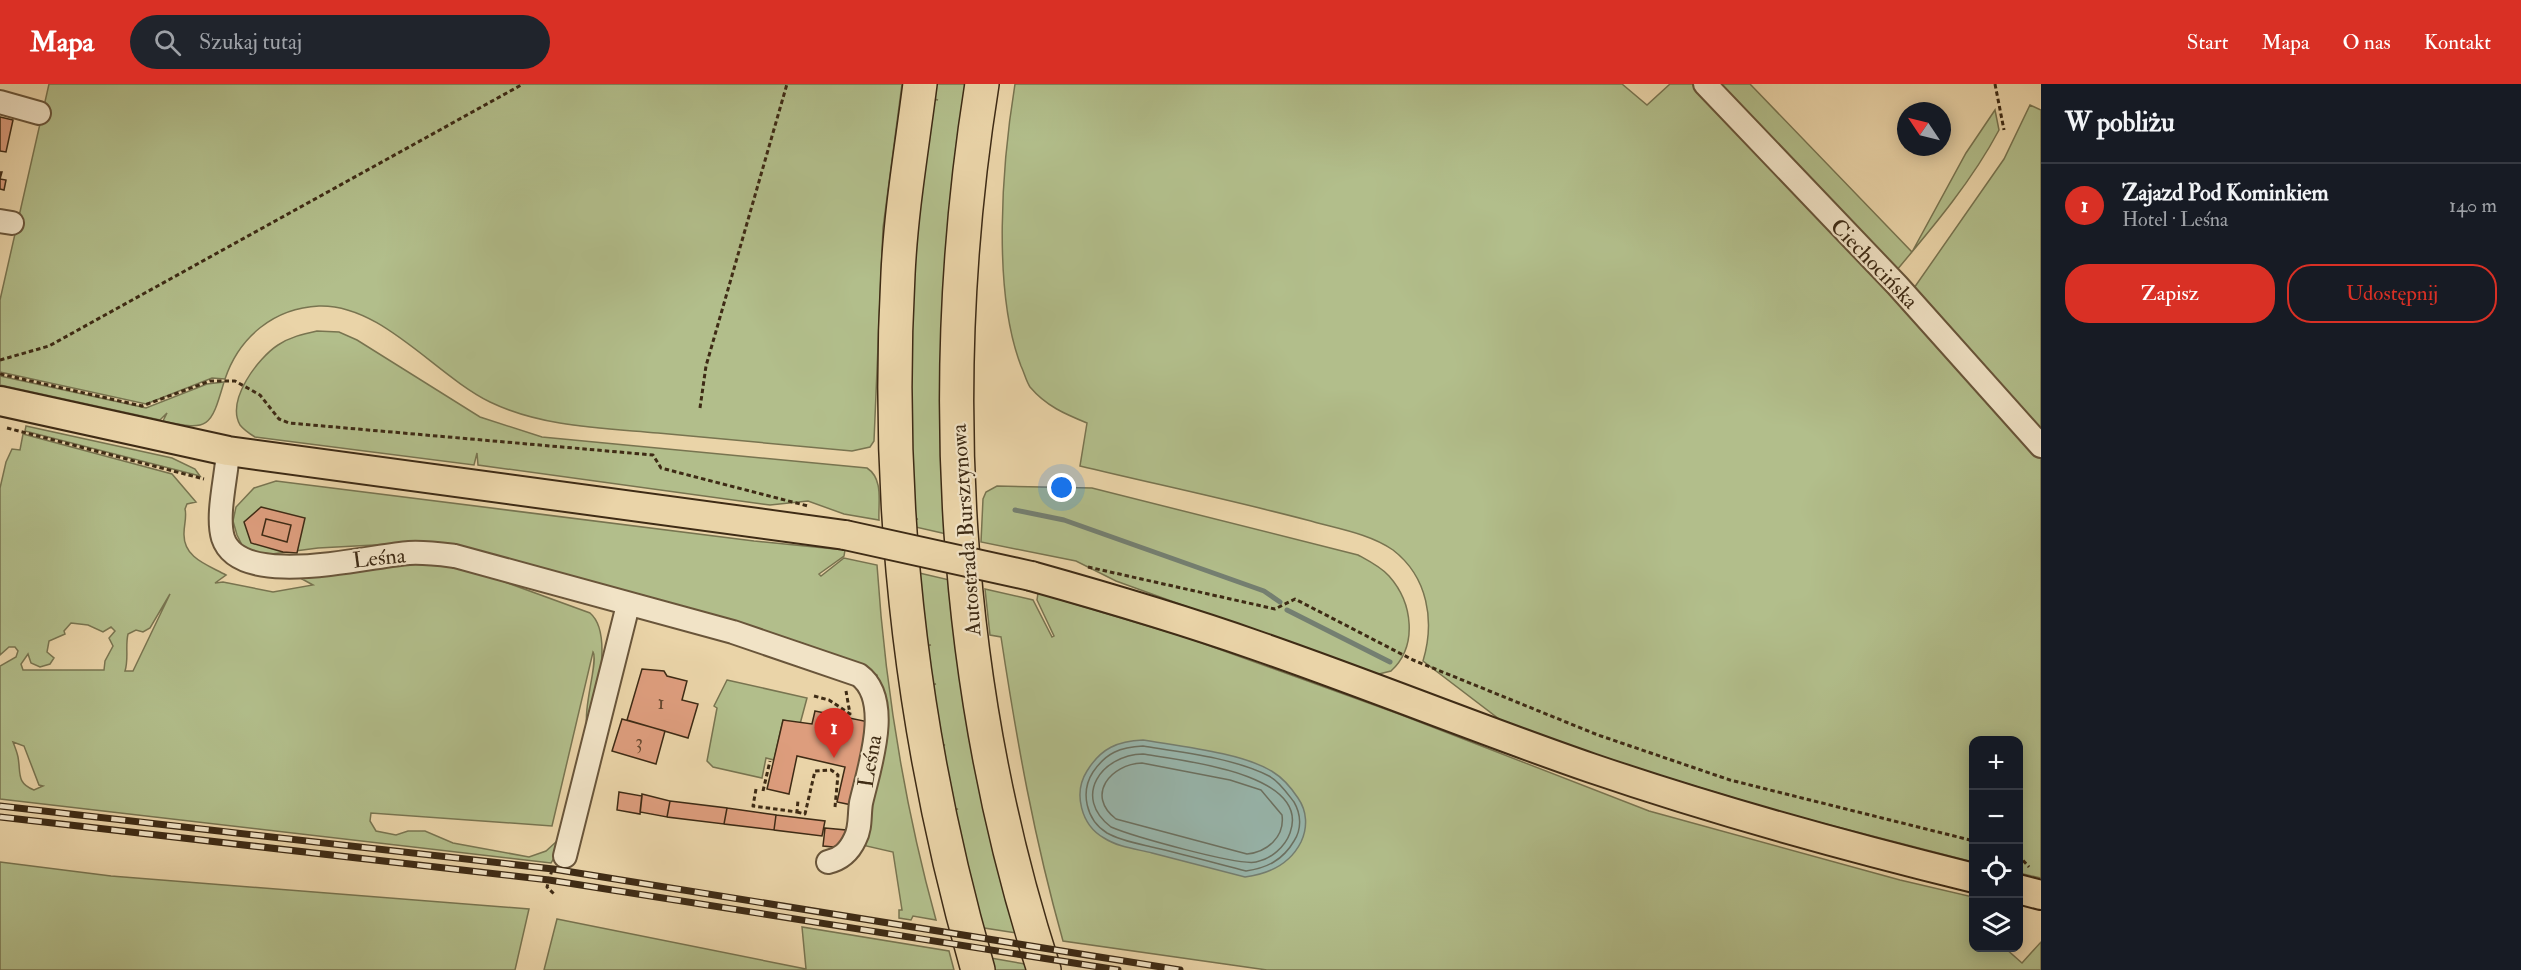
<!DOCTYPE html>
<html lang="pl">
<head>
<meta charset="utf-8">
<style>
	body { margin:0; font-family:"IM FELL Double Pica",serif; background:#20242c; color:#f1f3f6 }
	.controls { position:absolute; right:18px; bottom:18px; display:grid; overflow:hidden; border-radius:12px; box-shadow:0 3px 15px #0003 }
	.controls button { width:54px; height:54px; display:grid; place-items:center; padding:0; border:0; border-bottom:2px solid #363941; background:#171b24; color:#f1f3f6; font:30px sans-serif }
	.compass { position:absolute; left:1897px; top:18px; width:54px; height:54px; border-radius:50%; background:#171b24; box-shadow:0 3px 15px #0003; rotate:305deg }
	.you { position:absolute; left:1062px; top:404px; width:21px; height:21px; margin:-15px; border:4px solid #fff; border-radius:50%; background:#1a73e8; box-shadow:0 0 0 9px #1a73e833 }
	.badge { display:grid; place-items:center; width:39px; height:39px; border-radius:50%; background:#d93025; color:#fff; font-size:20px; font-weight:700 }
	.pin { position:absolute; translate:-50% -50px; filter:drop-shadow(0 2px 3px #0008) }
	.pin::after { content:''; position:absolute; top:32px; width:21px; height:18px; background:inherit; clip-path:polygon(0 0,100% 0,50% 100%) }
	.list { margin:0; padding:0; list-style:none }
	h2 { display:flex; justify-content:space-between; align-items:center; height:78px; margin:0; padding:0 24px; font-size:26px }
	h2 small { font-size:20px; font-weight:400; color:#9ea1a6 }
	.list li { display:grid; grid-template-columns:39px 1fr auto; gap:18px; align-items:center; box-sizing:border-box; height:84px; padding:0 24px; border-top:2px solid #363941 }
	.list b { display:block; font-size:22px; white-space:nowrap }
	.list p { margin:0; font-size:20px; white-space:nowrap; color:#9ea1a6 }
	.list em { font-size:20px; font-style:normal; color:#9ea1a6 }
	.actions { display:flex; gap:12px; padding:18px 24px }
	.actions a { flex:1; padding:14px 0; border:2px solid #d93025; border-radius:24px; text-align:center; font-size:21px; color:#d93025 }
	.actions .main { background:#d93025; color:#fff }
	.icon { flex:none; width:33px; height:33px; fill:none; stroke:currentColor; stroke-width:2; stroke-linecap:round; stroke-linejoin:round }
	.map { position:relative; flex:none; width:2041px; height:886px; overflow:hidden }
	header { display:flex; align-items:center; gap:36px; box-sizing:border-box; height:84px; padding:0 30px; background:#d93025; color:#fff }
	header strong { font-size:28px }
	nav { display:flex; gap:33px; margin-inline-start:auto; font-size:21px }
	.search { width:420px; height:54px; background:#20242c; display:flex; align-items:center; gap:15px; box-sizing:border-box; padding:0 21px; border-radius:33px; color:#9ea1a6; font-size:22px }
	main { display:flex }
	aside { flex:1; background:#171b24 }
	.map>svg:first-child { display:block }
	.green { fill:#b2be8b; stroke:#787450; stroke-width:1.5; fill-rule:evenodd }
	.water { fill:#98b7ae; stroke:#747f71; stroke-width:1.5 }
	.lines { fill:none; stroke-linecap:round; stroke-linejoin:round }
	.shore { stroke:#6b7162; stroke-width:1.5 }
	.stream { stroke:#747f71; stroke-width:5 }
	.building { fill:#dd9d7d; stroke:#3e2b15; stroke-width:1.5; fill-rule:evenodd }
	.minor-casing { stroke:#69553a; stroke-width:26 }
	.major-casing { stroke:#3e2b15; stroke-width:32 }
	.highway-casing { stroke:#3e2b15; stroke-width:36 }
	.path { stroke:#3e2b15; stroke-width:3; stroke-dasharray:4.5 3; stroke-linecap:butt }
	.minor { stroke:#f1e3c6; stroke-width:22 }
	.major { stroke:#ead4a8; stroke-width:28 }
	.highway { stroke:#ead4a8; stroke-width:33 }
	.rail-casing { stroke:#3e2b15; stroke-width:7 }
	.rail { stroke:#f1e3c6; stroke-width:4.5; stroke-dasharray:14; stroke-linecap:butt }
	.major-bridge-casing { stroke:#3e2b15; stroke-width:32; stroke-linecap:butt }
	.major-bridge { stroke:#ead4a8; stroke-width:28 }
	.labels { text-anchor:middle; stroke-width:4.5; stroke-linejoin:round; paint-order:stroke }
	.number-label { font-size:20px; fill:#66482f }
	.street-label { font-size:22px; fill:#3e2b15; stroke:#f1e3c6 }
</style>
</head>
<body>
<header>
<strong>Mapa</strong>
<div class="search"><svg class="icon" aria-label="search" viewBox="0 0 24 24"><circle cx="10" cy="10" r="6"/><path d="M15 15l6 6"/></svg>Szukaj tutaj</div>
<nav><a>Start</a><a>Mapa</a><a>O nas</a><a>Kontakt</a></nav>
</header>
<main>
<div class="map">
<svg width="2041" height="886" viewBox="0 0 2041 886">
	<rect width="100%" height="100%" fill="#ead4a8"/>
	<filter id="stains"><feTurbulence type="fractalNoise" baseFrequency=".00333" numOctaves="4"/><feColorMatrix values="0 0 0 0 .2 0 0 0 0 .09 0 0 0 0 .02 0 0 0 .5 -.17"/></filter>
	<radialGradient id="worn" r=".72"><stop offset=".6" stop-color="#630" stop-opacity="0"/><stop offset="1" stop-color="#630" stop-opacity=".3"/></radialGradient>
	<path class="green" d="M49,0H902L883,144L874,357L870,363L852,367C788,361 723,355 658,349C602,344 542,343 490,318C435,291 382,220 319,222C274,224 239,253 225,295L212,294L146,320L0,288V216Z
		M932,0H971L951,451L911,442L912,436L918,435H912L908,249L924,52L931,15L938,16L931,14Z
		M1015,0H1622L1647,21L1670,0H1710L2041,371V794L2019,789L2018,656H1974L1973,778L1791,731L1645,687L1507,641L1423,577C1435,537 1428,493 1393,466C1369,449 1334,444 1307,436C1231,416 1155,400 1080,382L1087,339C1065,330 1046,322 1030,303C1026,297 1024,288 1021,282C992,206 1002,80 1015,0Z
		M1719,0H1750L1912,168L1966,69L1995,26L1999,46C1972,97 1933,143 1896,187Z
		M2030,21L2041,26V345L1914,204L2004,75Z
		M317,247L339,248L357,256L480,333L542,353L867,384C884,395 878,419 879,436L844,430L808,417L770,421L478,381L477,369L474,381L255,353C250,350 244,346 240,341C226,316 258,274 278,261C290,253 303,250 317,247Z
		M0,292L146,324L207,300L224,298C211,342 210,348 163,337L167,329L160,336L0,301Z
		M26,342L172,374L195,385L200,392L25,347Z
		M23,350L172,390L196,418L187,420L185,425C187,432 184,441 184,449C183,474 208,481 226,491L215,499L223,498L273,508L313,501L302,495L350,484L422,478L472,486L590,529C615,550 594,621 588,649C581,627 599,577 593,568L552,742L371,729L370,737L376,747L396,751L408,747H425L453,759L529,773L546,767L557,757L564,759L551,779L0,715V582L16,573L18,567L15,563H9L0,571V404L6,378L12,365L20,366ZM170,510L133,587H125C129,574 125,563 128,550L136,546L143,548L150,544ZM71,539L88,541L103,548L111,543L115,547L109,554L113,562L105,577L104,586H23L21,580L28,570L31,579L40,583L50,580L54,574L47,568L49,557L65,550L64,547ZM13,658L24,662L39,701L43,702L34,706C16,699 21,689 18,673C17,668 15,663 13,658Z
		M276,397L754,457L845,466L844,472L819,490L821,492L844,474L877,481C885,602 904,720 936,836L913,832L911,836L899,834V826H902L893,768L849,758L883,632L877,591L802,559L430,458L318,464L272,470L252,468L243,463L237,451L233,437L236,423L254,404Z
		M997,402L1092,404L1358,471C1369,477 1381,483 1389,492C1413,519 1418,562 1391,587L1375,591L1116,497L1076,477L981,458L983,415L986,408Z
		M915,488L954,497L1022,850L978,843L951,727L958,725H951L938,662L945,661L938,660L929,602L936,600L929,601L924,562L931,561H924Z
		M985,505L1033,516L1052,553L1054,552L1037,516L1038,509L1188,554L1399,630L1649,727L1900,796L1973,813L1974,864H2005L2022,879L2041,858V886H1267L1063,857C1034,754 1017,658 1001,553L990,551Z
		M727,596L807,614L800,640L783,636L774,676L766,674L762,694L713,683L707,677L717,624L714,622Z
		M0,778L111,792L529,825L515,886H0Z
		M557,835L806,885L802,843L949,867L954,886H544Z
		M985,873L1031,881L1032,886H989Z"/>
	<path class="water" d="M1143,656C1178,662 1244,669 1273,688C1283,694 1292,705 1298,714C1307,727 1308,743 1301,758C1290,780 1268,790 1245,793C1214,785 1183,777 1152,769C1136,765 1118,763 1104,754C1081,741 1073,709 1087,687C1101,664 1118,657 1143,656Z"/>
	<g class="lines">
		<path class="shore" d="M1143,662C1181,668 1234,674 1269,692C1279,697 1287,709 1294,718C1301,730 1302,745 1294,757C1283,776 1267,784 1246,787C1215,779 1186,771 1156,764C1140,760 1121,757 1107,749C1086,736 1080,708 1093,688C1106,669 1120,663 1143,662Z
			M1143,670C1179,676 1312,689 1290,749C1285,763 1271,775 1256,778C1238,782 1132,752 1111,743C1072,713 1101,671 1143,670Z
			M1142,679L1230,696L1261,706L1282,731C1285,753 1267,768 1247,770L1116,735C1085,711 1111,680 1142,679Z"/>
		<path class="stream" d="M1015,426L1064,436L1264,507L1280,518
			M1287,526L1390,578"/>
	</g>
	<path class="building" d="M0,33L13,36L6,68L0,67Z
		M0,88H2L0,95L6,96L4,106L0,105Z
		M261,423L305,434L297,469L283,468L251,459L244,438ZM266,435L291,441L287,458L262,451Z
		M266,435L291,441L287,458L262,451Z
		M642,585L664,587L667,592L687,597L682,616L698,620L688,654L627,636Z
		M815,627L869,638L852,721L837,718L845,683L797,672L789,710L767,705L783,636L812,640Z
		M622,635L665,647L656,680L612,667Z
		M619,708L642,712L640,730L617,726Z
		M642,710L670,717L667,733L640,728Z
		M670,717L727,724L724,740L667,733Z
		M727,724L776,731L774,746L724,740Z
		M776,731L825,737L822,752L774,746Z
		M825,744L846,746L844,764L823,762Z"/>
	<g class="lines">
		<g class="minor-casing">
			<path id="minor" d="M1705,0L1897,201L2041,362
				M0,18L39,29
				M0,137L12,139
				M228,367C227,391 216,431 223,454C240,506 367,472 409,469C424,468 439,470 455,472L733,548L859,591C893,616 869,684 861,719C859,731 861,744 855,755C849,768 841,775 828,778
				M565,772L628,521"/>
		</g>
		<g class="major-casing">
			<path id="major" d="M0,317L228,367L845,451
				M1031,492C1106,513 1181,535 1255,561C1368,600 1478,645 1591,684C1717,727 1844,762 1974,794
				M2018,805L2041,811"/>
		</g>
		<g class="highway-casing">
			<path id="highway" d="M920,0C912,63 901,126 898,190C885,426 913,659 978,886
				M982,0C935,294 952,602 1044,886"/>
		</g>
		<path class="path" d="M1995,0L2004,46
			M0,276L49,262L523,0
			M0,290L142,322L210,297H235L260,311L279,335L289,339L653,371L661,384L808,422
			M700,324L706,282L787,0
			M7,344L204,395
			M1088,483L1275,525L1295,515L1413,576L1598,651L1730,696L1974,757
			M814,612L829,616L850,630L846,607
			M756,705L753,722L797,728L798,716
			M763,707L770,677
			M797,728L805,730L815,687L831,686L838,691L835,723
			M2018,771L2029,783
			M552,786L547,803L554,810"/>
		<use href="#minor" class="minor"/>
		<use href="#major" class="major"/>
		<use href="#highway" class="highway"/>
		<g class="rail-casing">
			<path id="rail" d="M0,722L553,785L1180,886
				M0,733L549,796L1118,886"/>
		</g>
		<use href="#rail" class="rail"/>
		<g class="major-bridge-casing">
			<path id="major-bridge" d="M845,451L1031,492"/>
		</g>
		<use href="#major-bridge" class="major-bridge"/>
	</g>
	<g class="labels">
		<g class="number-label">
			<text x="661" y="625">1</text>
			<text x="639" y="664">3</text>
		</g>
		<g class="street-label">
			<text transform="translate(1875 179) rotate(46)" y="8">Ciechocińska</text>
			<text transform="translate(965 446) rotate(-94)" y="8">Autostrada Bursztynowa</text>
			<text transform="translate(379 473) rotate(-6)" y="8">Leśna</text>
			<text transform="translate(869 677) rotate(-80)" y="8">Leśna</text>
		</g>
	</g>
	<rect width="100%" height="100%" filter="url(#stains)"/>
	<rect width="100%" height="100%" fill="url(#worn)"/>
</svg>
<div class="controls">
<button>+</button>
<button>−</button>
<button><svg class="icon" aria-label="locate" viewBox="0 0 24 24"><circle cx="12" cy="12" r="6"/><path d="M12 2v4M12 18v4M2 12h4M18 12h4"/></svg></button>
<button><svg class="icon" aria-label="layers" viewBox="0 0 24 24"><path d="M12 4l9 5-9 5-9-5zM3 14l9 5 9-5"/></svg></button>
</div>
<svg class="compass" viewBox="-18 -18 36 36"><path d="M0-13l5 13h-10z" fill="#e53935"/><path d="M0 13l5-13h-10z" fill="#9ea1a6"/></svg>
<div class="you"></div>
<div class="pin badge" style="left:834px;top:674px">1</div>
</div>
<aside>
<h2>W pobliżu<small></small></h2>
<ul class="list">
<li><span class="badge">1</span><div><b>Zajazd Pod Kominkiem</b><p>Hotel · Leśna</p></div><em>140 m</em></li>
</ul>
<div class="actions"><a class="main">Zapisz</a><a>Udostępnij</a></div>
</aside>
</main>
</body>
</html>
